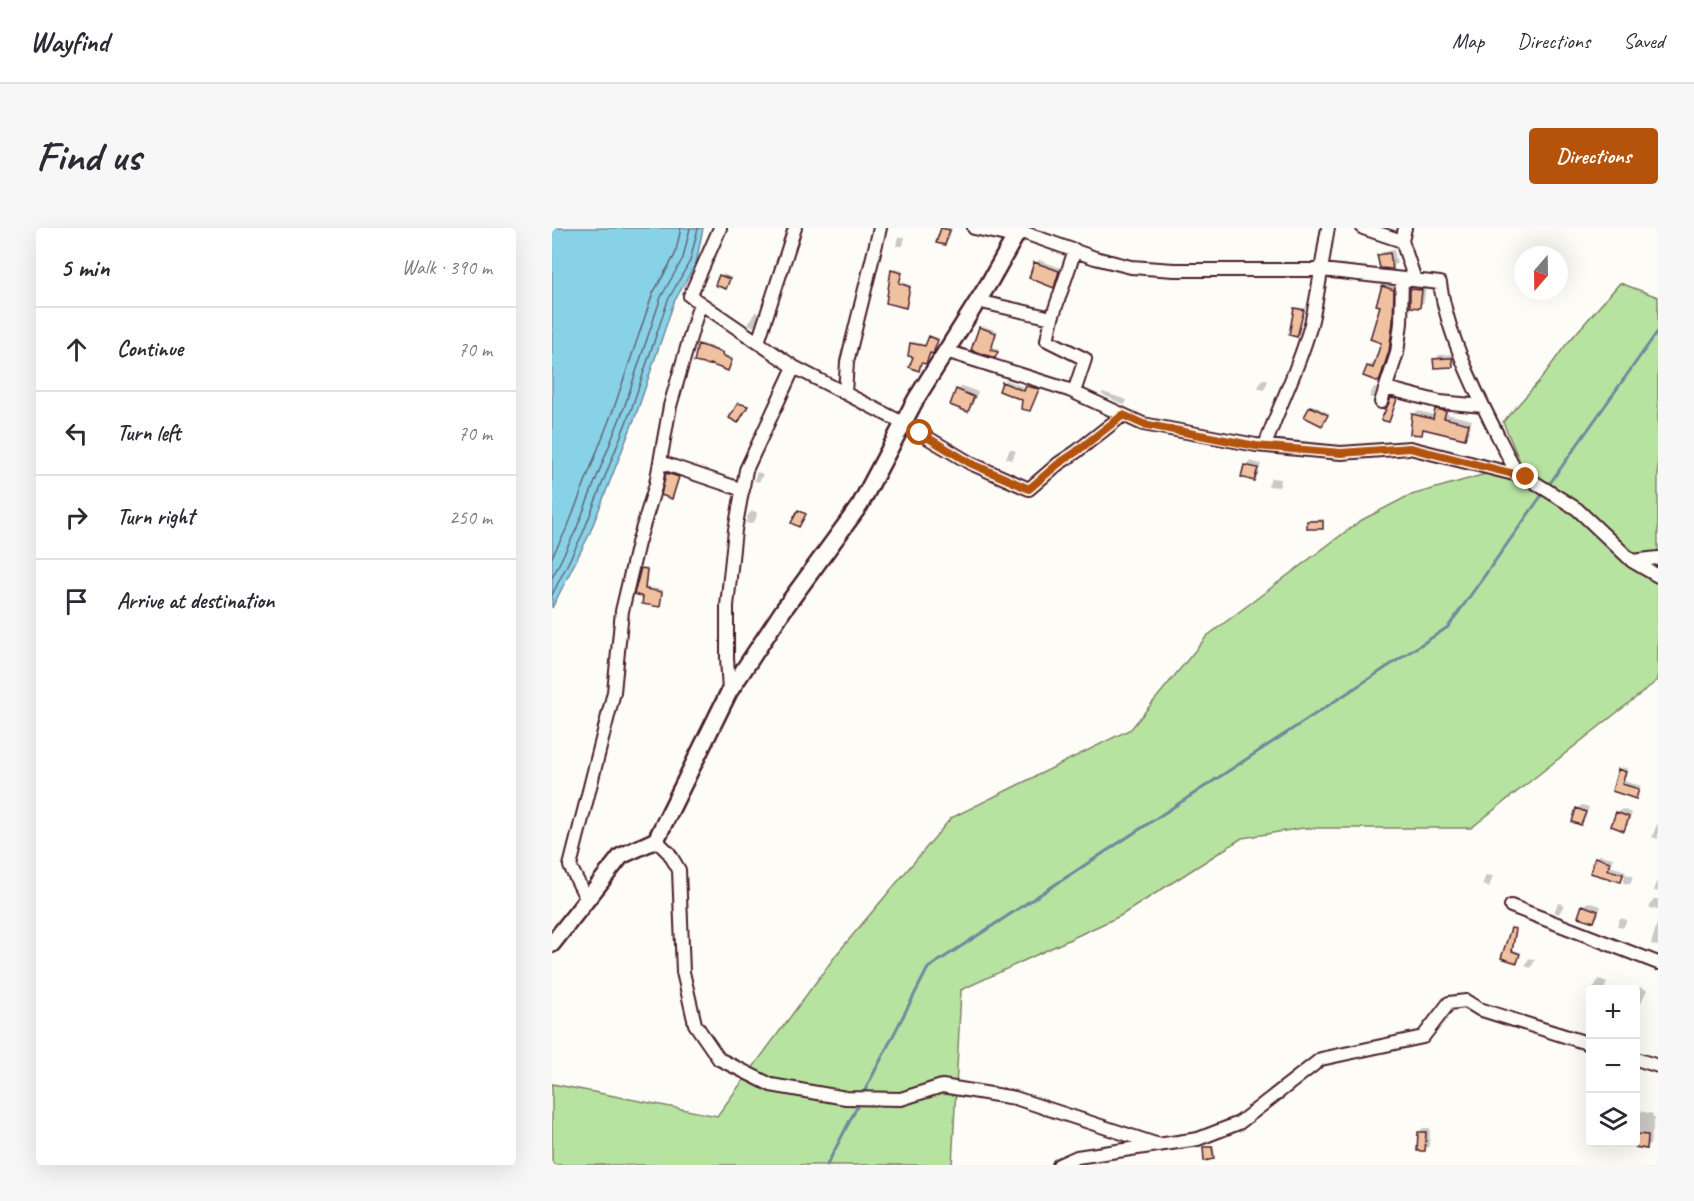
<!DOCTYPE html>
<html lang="en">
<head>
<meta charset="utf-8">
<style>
	body { margin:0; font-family:Caveat,sans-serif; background:#f7f7f7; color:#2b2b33 }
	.controls { position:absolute; right:18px; bottom:18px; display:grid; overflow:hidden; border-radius:6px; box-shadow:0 6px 24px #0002 }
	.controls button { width:54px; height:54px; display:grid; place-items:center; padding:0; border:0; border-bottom:2px solid #e1e1e2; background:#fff; color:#2b2b33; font:30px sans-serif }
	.compass { position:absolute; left:962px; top:18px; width:54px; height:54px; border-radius:50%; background:#fff; box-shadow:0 6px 24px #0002; rotate:200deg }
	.stop { position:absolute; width:18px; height:18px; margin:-14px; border:4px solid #b45309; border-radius:50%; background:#fff }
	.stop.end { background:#b45309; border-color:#fff; box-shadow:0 2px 6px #0008 }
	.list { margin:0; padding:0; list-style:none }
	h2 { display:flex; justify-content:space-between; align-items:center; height:78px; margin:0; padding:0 24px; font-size:26px }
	h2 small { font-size:20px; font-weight:400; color:#7c7c81 }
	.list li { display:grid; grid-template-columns:39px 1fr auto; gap:18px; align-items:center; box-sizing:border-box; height:84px; padding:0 24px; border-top:2px solid #e1e1e2 }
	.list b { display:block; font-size:22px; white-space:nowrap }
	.list em { font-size:20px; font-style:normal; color:#7c7c81 }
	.icon { flex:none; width:33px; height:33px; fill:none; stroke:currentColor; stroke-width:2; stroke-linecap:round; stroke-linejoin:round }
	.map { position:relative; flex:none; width:1106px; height:937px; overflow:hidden; border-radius:6px }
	header { display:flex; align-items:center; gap:36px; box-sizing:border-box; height:84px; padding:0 30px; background:#fff; border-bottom:2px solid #e1e1e2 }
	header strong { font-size:28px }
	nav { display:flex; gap:33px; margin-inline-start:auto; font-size:21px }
	.intro { display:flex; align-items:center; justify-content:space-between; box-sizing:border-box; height:144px; padding:0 36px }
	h1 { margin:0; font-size:42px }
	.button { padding:15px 27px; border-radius:6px; background:#b45309; color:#fff; font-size:21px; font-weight:700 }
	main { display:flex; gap:36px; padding:0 36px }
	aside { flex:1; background:#fff; border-radius:6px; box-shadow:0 6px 24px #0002 }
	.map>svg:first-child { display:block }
	.green { fill:#b7e3a1; stroke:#808166; stroke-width:1.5 }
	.water { fill:#88d2e8; stroke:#6f8a9c; stroke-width:1.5 }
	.shadow { fill:#0003 }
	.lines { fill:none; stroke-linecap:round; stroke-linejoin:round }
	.shore { stroke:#636777; stroke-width:1.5 }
	.stream { stroke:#6f8a9c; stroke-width:3 }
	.building { fill:#f0c1a0; stroke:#4a1f2b; stroke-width:1.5 }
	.minor-casing { stroke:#4a1f2b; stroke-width:16 }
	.tertiary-casing { stroke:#4a1f2b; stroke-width:20 }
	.minor { stroke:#fdfcf7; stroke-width:12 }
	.tertiary { stroke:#fdfcf7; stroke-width:15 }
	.route { stroke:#b45309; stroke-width:8 }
</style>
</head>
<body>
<header>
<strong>Wayfind</strong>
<nav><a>Map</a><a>Directions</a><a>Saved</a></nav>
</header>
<div class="intro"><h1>Find us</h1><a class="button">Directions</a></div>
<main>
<aside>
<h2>5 min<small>Walk · 390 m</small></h2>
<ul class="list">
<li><svg class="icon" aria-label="ahead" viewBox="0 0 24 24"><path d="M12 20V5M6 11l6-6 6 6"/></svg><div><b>Continue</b></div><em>70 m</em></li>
<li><svg class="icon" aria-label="left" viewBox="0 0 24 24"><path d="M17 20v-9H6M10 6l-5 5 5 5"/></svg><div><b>Turn left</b></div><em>70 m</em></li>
<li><svg class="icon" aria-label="right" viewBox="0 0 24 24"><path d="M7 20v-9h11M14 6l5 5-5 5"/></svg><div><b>Turn right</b></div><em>250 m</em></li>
<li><svg class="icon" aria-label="arrive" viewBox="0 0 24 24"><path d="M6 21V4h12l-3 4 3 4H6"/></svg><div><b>Arrive at destination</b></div></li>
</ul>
</aside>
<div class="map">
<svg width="1106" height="937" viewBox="0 0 1106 937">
	<rect width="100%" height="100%" fill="#fdfcf7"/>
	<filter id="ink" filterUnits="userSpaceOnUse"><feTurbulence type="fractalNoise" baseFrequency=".0167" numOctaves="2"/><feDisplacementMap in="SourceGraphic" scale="12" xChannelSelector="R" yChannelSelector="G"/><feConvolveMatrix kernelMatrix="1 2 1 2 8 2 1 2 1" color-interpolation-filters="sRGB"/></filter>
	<g filter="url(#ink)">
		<path class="green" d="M1068,55L1106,69V452L919,600H751L690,610L568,688L409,762L400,937H0V856L165,888L284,727L399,590L579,501L655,408L808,293L856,268L969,236L951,194L989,151L1013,118Z"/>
		<path class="water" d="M0,0H151L144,35L122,74L85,184L37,307L0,380Z"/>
		<path class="shadow" d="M390,0H400L397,11L393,16L386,14Z
			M346,9H353L351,18H344Z
			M842,22L845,35L840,40L827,28L831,24Z
			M487,32L509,40L501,58L484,35Z
			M343,41L351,43L348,53L359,57L353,78L341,43Z
			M170,46L179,49L174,59L165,56Z
			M834,56L844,59L843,90L840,119L830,149L826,152L816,139L819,136L823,137L831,114V59Z
			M864,57L874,58L872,74L867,78L860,61Z
			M745,79L753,80L745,107L743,81Z
			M203,84L208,86L205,95L201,99L196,96Z
			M431,98L446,103L440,119L447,122L443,128L421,121Z
			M380,108L387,110L375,133L370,134L368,139L359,116L361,114L376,117Z
			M149,115L171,123L170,125L181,130L177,140L144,133Z
			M904,126L905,133L900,138L883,132L887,127Z
			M710,151L716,153L712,162L706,160Z
			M454,152L474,160L478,156L489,158L477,181L471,171L451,155Z
			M410,158L426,164L420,178L416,183L405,162Z
			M822,159L825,160L821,170L817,169Z
			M551,164L575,172L574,175L572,177L549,166Z
			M761,177L776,185L772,195L759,179Z
			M889,178L897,179L895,186L920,192L916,206L913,210L873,201L869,206L861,187L865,183L883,187Z
			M458,221L464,223L460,232L454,230Z
			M698,233L709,236L706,247L702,251L693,238Z
			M117,244L128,247L121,267L116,246Z
			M205,244L211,246L207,254L202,253Z
			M719,250L729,251L728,257L727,259L716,258Z
			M200,283L205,284L204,291L199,296L194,295L196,287Z
			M772,291L770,299L756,293L758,292Z
			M92,339L96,340L94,359L111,362L107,377L92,374L90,341Z
			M1070,539L1076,541L1072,553L1089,558L1083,569L1062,562L1067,542Z
			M1030,577L1037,579L1033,591L1029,595L1025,581Z
			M1070,581L1080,585L1076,597L1071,601L1065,585Z
			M1106,594V611L1100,609Z
			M1048,627L1061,630L1058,638L1074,643L1073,646L1081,648L1079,655L1077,656L1071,655L1073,648L1068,652L1040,644L1044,630Z
			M934,647L941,648L937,659L930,657Z
			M1106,650V664L1102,663Z
			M1102,671H1106V682L1097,680Z
			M1036,674L1049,678L1046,688L1042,693L1031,678Z
			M1006,675L1012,677L1007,686L1002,684Z
			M1068,690L1075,692L1071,700L1065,698Z
			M1106,692V717L1105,718L1099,716Z
			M962,699L965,700L961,722L969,724L964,734L951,729Z
			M977,730L983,732L979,740L973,738Z
			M1047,751L1055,754L1052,762H1040Z
			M1088,759L1095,762L1084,785V765Z
			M1084,882L1101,886L1100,888L1103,889L1098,916L1094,919L1079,917L1080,914H1084Z
			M871,900H878L877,918L873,922L867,904Z
			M654,918H662L663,928L662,930L652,919Z"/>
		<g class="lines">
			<path class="shore" d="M0,329L16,298L63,177L101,65L123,27L129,0
				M0,350L24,302L72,180L109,69L131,30L138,0
				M0,367L31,305L79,182L116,72L138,33L146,0"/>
			<path class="stream" d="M996,258L1106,103
				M311,866L376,740L896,399L992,264
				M275,937L307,875"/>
		</g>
		<path class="building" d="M389,0L398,2L393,17L384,15Z
			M838,25L841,41L828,40L825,27Z
			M482,34L507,43L502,60L477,50Z
			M339,42L350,45L347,55L358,59L354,80L334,75Z
			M167,47L178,51L174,61L163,57Z
			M830,58L842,62L841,94L837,123L827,154L811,148L815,138L821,140L829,115L818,111L828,78L824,77Z
			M858,61L870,62L868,80L858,79Z
			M742,80L752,82L745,109L737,107Z
			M427,99L444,105L439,122L446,124L443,130L419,122Z
			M377,108L386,112L381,126L378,125L374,136L369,135L367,143L357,139L361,129L356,128L358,115L373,118Z
			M146,116L171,125L170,127L180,132L176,143L158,136V137L142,134Z
			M896,130H900L901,139L882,140L881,131Z
			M450,154L472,163L474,158L487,161L478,183L469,181L470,172L447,163Z
			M404,161L422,169L416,184L398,177Z
			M839,170L845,171L837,194L829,192Z
			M186,175L196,178L186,195L177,190Z
			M758,178L776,187L770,198L752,189Z
			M883,181L894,183L892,190L917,196L913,211L871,201L870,207L858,206L860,186L881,191Z
			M692,237L706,240L702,253L689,249Z
			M114,245L127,249L120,271L109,267Z
			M246,282L254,286L247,299L239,295Z
			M755,293H771V301H755Z
			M89,340L95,341L93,361L110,364L108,379L90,376L91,369L82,366Z
			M1066,541L1074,544L1070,556L1087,561L1084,571L1060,563Z
			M1024,580L1034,584L1029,597L1020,594Z
			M1064,584L1077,589L1072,603L1059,598Z
			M1043,629L1058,634L1056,642L1071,646L1069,654L1038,645Z
			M1030,677L1046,683L1042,694L1026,689Z
			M959,700L964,701L960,723L968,726L965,735L949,730Z
			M866,904H874L873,923H865Z
			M1083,906L1096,907L1095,921L1083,919Z
			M651,919H660L662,931L652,933Z"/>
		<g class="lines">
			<g class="minor-casing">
				<path id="minor" d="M168,0L138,68L242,139L351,195L418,235L477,261L506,236L524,224L571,187
					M422,0L463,9L470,4L543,30L579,39L622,42H770L888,55C897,119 937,189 965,246
					M811,0L850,13
					M853,0L850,13L863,52
					M425,73L500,90L523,22
					M500,90L495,112L533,131L522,164
					M206,114L243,0
					M394,123L517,162L591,196L704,217L789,225L858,220L974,249L1025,281L1080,333L1106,348
					M834,160L888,174L931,178
					M293,165L295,134L328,0
					M829,174L845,125L849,95L850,51
					M713,218C727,177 748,138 759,96C767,64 770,32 776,0
					M108,234L191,262
					M1080,333L1106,330
					M177,464L175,429V378L183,302L194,242L242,139
					M104,612L117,625L127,642L131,744L143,796L167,831L219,857L294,870L349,871L390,858L463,870L607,917
					M35,672L18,638L62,464L70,383L86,315L104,256L118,178L148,75
					M959,678L1106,735
					M1084,831L1106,838
					M507,937L525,929L646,911L687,895L769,831L871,809L897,775L914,773L927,781L1038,816"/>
			</g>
			<g class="tertiary-casing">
				<path id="tertiary" d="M0,716L69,628L104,612L177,464L232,381L308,277L364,171L437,55L468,0"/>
			</g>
			<use href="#minor" class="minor"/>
			<use href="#tertiary" class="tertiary"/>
		</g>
	</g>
	<g class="lines" filter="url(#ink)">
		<path class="route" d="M368,205L418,235L477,261L506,236L524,224L571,187L591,196L704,218L789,225L858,220L974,249"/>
	</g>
</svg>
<div class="controls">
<button>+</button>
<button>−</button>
<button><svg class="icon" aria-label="layers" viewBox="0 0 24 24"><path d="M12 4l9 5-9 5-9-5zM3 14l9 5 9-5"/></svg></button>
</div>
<svg class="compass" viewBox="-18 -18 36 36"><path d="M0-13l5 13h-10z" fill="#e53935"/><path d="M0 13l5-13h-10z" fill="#7c7c81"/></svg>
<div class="stop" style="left:368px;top:205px"></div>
<div class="stop end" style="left:974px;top:249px"></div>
</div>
</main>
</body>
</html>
